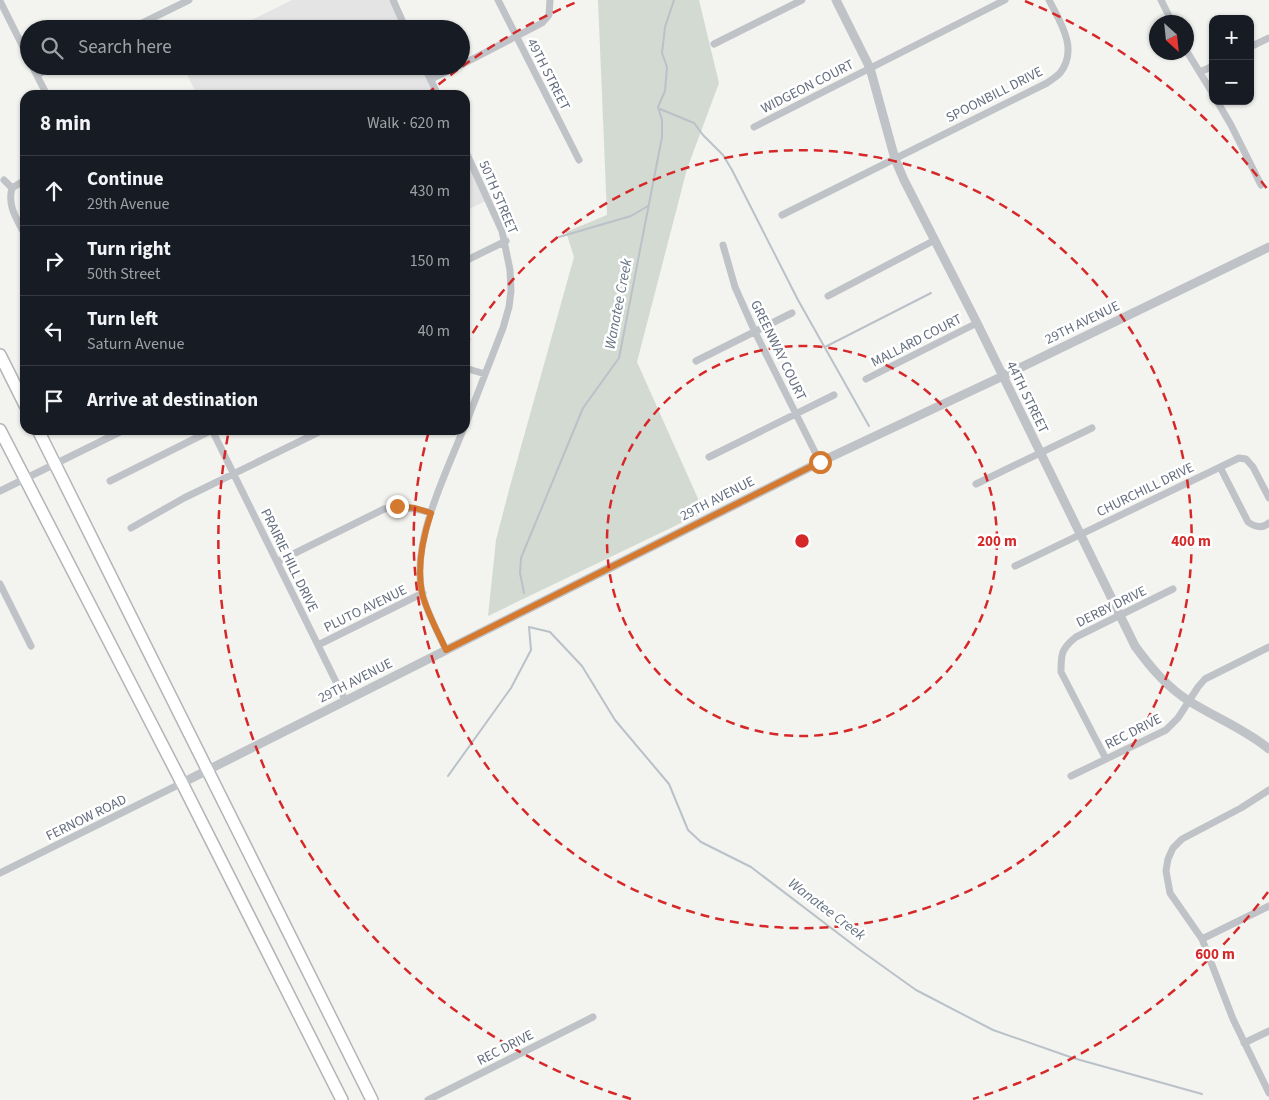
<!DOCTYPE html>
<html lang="en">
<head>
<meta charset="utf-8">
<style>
	body { margin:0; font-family:"Source Sans 3",sans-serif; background:#20242c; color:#f1f3f6 }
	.controls { position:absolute; right:15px; top:15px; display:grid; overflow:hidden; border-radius:10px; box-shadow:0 1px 4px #0004 }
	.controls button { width:45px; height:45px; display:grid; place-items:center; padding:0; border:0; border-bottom:1px solid #363941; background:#171b24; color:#f1f3f6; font:25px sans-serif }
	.compass { position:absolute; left:1149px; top:15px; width:45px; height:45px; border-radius:50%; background:#171b24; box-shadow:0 1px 4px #0004; rotate:153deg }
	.stop { position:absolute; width:15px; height:15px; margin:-11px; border:4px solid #d47930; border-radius:50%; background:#fff }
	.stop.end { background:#d47930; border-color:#fff; box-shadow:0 1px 5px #0008 }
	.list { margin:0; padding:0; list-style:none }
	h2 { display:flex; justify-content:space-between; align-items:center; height:65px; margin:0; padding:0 20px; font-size:21px }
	h2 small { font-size:16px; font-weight:400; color:#9ea1a6 }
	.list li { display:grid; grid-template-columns:32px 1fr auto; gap:15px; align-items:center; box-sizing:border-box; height:70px; padding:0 20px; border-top:1px solid #363941 }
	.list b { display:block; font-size:19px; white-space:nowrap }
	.list p { margin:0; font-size:16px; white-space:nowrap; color:#9ea1a6 }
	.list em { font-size:16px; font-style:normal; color:#9ea1a6 }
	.icon { flex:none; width:28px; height:28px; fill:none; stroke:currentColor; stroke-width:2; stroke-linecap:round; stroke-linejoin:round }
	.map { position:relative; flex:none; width:1269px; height:1100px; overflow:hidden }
	.search { position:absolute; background:#171b24; box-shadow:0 1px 4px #0004; left:20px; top:20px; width:450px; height:55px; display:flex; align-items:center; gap:12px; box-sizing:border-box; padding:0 18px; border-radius:28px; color:#9ea1a6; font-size:19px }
	.panel { position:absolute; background:#171b24; box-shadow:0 1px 4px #0004; left:20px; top:90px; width:450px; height:345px; border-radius:15px }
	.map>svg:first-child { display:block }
	.built { fill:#e4e4e4 }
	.green { fill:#d3dad2 }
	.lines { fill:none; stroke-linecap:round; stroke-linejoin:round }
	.stream { stroke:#bac1c8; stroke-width:2 }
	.trunk-casing { stroke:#b2b4b8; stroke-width:14 }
	.minor { stroke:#bfc2c6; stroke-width:7 }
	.tertiary { stroke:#bfc2c6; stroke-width:9 }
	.trunk { stroke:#fff; stroke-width:11 }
	.route { stroke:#d47930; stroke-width:6 }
	.ring { fill:none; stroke:#d62828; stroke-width:2.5; stroke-dasharray:9 6 }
	.labels { text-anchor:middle; stroke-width:5; stroke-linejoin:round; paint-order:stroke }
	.street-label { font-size:14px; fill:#656e7f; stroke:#fff }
	.water-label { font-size:15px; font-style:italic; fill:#667583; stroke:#fff }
	.centre { fill:#d62828; stroke:#fff; stroke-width:2.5 }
	.ring-label { font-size:15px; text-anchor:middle; font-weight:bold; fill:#d62828; stroke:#fff; stroke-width:5; stroke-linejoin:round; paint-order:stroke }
</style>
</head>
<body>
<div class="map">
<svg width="1269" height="1100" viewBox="0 0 1269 1100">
	<rect width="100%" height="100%" fill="#f3f4f0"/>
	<path class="built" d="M292,0H393L406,29H233Z
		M183,66H424L438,95H197Z
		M465,150L488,200L465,211Z"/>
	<path class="green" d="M598,0H699L719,83L687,169L637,362L704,512L488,616L496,540L510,486L574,257L566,232L607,215Z"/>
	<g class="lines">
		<path class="stream" d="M660,109L694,123L703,135L723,155L732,170L798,300L869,426
			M559,237L631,216L648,206
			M825,347L931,293
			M524,593L520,573L521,558L583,408L619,358L662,137V120L658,107L665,91L667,67L662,53L665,27L674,0
			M448,776L511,688L531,650L529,627L550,632L582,666L615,720L669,784L688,830L701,842L751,867L860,950L916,990L993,1030L1073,1058L1202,1094"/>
		<g class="trunk-casing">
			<path id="trunk" d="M0,355L25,405
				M0,430L182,783L342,1100
				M38,430L372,1100"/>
		</g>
		<path class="minor" d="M393,0L406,29
			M498,0L579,160
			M1161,0L1172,22
			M0,1L29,59
			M130,29L189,0
			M714,44L802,0
			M1250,47L1269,38
			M1186,50L1213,94
			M461,65L542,23L549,15L550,0
			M32,66L47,95
			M424,66L438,95
			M1200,72L1213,66
			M37,75L54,66
			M431,79L458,66
			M1217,101L1231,125L1261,185
			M754,127L1005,0
			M465,150L502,231L510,270L511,291L509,307L503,328L465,426
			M4,180L12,188
			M25,180L12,188C7,206 17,219 25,235
			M782,215L1047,83C1051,80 1056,77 1060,73C1079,49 1060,22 1049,0
			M723,245L735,287L755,332L820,462
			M465,261L506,241
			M828,296L935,240
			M696,361L792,313
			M465,368L485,374
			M866,379L977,323
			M212,430L345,700
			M709,457L834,395
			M1220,467L1248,522C1255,527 1262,529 1269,523
			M110,481L212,430
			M976,484L1092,428
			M0,491L124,430
			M131,528L184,498L323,430
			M277,562L384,509C401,506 415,508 431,513
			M1015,566L1239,458L1246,459L1253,467L1269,498
			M0,584L31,646
			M318,645L423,593
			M446,650C438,632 427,613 422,593C411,542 445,476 463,430
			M1106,759L1061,672C1061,654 1061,649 1076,637L1173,589
			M1071,776L1166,730L1178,718L1198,687L1205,679L1269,647
			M1269,790L1241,808L1182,839L1173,848L1168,859L1166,871L1170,893L1202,939L1233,1019L1269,1093
			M0,873L182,783
			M1202,939L1269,906
			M1244,1043L1269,1031
			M428,1100L593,1017"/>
		<path class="tertiary" d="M836,0L870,68L895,159L904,180L977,323L1135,646C1151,668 1167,687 1189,701C1216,718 1245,729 1269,749
			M182,783L820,462L1003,376L1269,247"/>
		<use href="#trunk" class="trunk"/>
	</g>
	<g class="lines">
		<path class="route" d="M397,506L415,508L431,513C423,537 417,567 422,593C427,613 438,632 446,650L820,462"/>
	</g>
	<g class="ring">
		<circle cx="802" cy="541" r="195"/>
		<path d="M465 346A389 389 0 1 1 429 431"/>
		<path d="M1268 892A584 584 0 0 1 973 1099M631 1099A584 584 0 0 1 228 435M427 94A584 584 0 0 1 579 1M1025 1A584 584 0 0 1 1268 190"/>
	</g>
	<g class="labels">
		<g class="street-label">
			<text transform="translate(549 74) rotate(63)" y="5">49TH STREET</text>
			<text transform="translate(807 86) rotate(-27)" y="5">WIDGEON COURT</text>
			<text transform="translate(994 94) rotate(-27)" y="5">SPOONBILL DRIVE</text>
			<text transform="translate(499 197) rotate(67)" y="5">50TH STREET</text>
			<text transform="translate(1082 322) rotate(-26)" y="5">29TH AVENUE</text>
			<text transform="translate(916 340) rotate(-27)" y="5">MALLARD COURT</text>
			<text transform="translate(779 350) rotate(64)" y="5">GREENWAY COURT</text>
			<text transform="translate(1028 397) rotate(64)" y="5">44TH STREET</text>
			<text transform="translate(1145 489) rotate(-26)" y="5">CHURCHILL DRIVE</text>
			<text transform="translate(717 498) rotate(-27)" y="5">29TH AVENUE</text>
			<text transform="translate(290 560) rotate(64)" y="5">PRAIRIE HILL DRIVE</text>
			<text transform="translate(1111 606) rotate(-26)" y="5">DERBY DRIVE</text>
			<text transform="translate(365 608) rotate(-26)" y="5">PLUTO AVENUE</text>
			<text transform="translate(355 680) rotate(-27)" y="5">29TH AVENUE</text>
			<text transform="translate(1133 731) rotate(-27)" y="5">REC DRIVE</text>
			<text transform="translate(86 817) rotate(-26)" y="5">FERNOW ROAD</text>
			<text transform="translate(505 1047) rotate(-27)" y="5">REC DRIVE</text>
		</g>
		<g class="water-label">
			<text transform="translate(618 304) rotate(-79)" y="5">Wanatee Creek</text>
			<text transform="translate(827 909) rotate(37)" y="5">Wanatee Creek</text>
		</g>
	</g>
	<circle cx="802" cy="541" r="8" class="centre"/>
	<g class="ring-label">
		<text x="997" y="546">200 m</text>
		<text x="1191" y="546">400 m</text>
		<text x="1215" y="959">600 m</text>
	</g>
</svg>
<div class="controls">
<button>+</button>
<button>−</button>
</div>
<svg class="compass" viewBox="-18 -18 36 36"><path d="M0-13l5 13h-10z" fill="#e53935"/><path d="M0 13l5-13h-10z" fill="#9ea1a6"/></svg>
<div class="stop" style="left:820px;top:462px"></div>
<div class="stop end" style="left:397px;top:506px"></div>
<div class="search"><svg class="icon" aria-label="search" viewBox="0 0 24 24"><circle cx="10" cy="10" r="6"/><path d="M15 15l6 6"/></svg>Search here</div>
<section class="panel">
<h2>8 min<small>Walk · 620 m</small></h2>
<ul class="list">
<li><svg class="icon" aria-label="ahead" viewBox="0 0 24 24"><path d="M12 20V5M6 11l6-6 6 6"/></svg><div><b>Continue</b><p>29th Avenue</p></div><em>430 m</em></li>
<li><svg class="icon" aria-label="right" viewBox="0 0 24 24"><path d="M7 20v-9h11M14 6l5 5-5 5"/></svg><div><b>Turn right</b><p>50th Street</p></div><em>150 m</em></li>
<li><svg class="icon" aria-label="left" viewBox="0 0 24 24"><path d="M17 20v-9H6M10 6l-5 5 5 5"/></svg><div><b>Turn left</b><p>Saturn Avenue</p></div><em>40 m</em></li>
<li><svg class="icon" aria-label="arrive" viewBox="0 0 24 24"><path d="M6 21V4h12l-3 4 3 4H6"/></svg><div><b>Arrive at destination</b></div></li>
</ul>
</section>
</div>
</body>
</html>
